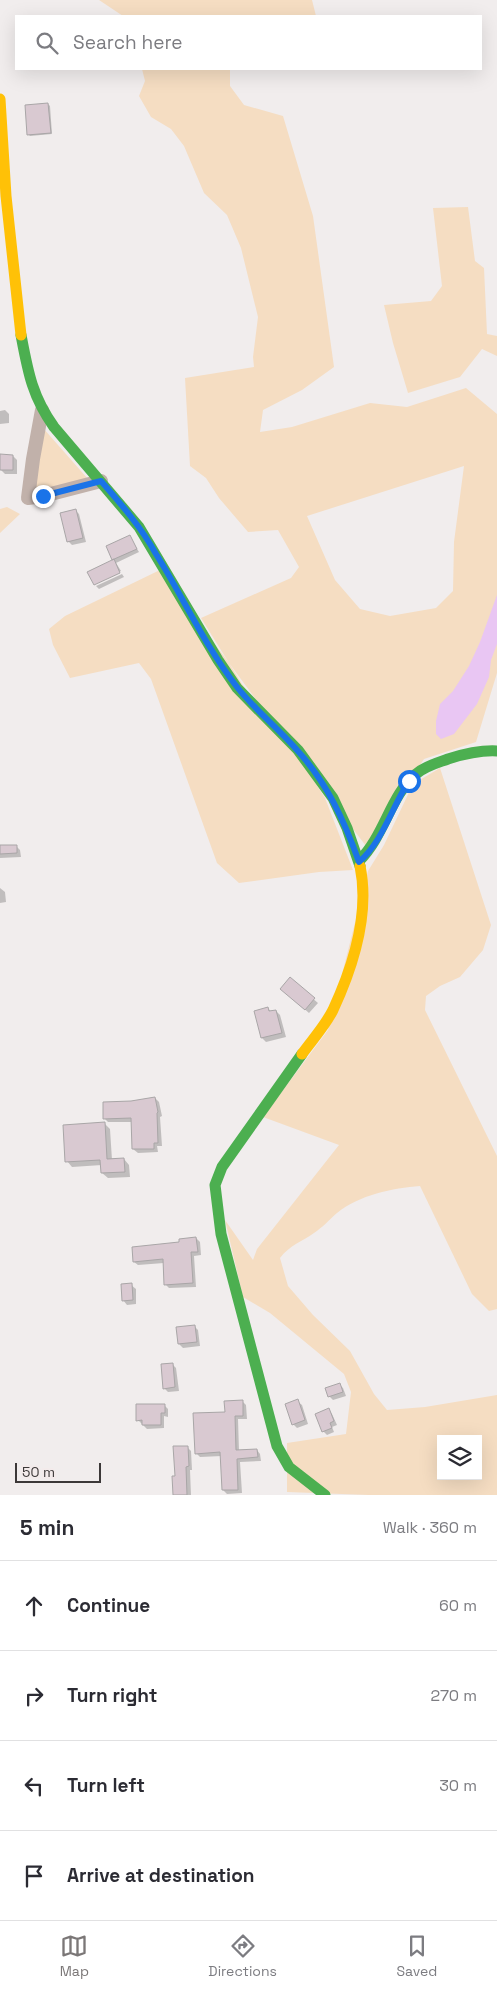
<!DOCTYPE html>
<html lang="en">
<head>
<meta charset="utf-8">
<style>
	body { margin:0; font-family:"Space Grotesk",sans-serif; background:#f2f2f3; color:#2b2b33 }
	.controls { position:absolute; right:15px; bottom:15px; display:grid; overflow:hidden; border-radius:0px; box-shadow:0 5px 20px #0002 }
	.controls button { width:45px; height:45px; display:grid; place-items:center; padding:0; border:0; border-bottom:1px solid #e1e1e2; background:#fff; color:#2b2b33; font:25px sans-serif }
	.scale { position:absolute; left:15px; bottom:12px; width:86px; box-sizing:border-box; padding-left:5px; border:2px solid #3c3838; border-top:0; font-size:14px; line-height:18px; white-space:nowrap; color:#3c3838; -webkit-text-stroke:4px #f3ebeb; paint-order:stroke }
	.stop { position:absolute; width:15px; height:15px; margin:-11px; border:4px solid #1a73e8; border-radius:50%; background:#fff }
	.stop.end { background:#1a73e8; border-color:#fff; box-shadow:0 1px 5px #0008 }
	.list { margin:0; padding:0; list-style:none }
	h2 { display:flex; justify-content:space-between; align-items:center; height:65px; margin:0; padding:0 20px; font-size:21px }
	h2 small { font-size:16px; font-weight:400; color:#7c7c81 }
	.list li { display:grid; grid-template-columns:32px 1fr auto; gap:15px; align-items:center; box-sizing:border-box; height:90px; padding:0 20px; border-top:1px solid #e1e1e2 }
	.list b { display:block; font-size:19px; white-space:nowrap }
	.list em { font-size:16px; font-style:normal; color:#7c7c81 }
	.icon { flex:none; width:28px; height:28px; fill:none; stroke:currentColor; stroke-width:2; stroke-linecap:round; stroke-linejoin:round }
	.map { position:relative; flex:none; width:497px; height:1495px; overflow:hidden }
	.search { position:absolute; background:#fff; box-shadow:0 5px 20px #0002; left:15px; right:15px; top:15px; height:55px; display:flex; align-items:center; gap:12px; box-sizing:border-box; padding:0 18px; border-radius:0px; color:#7c7c81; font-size:19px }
	.sheet { height:425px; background:#fff }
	nav { display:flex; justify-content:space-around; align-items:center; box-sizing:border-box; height:70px; border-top:1px solid #e1e1e2; background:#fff; font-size:14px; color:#7c7c81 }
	nav a { display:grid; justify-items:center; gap:2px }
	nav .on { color:#7b7777 }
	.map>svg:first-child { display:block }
	.green { fill:#f5ddc2; fill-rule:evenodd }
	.water { fill:#e9c6f3 }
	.shadow { fill:#0003 }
	.building { fill:#d9c9d1; stroke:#a9a6a7 }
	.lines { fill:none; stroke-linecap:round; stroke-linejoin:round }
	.street { stroke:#c1b1aa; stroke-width:14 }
	.fast { stroke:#4caf50; stroke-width:11 }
	.slow { stroke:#ffc107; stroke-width:11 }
	.route { stroke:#1a73e8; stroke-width:6 }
</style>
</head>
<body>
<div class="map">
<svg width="497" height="1495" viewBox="0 0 497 1495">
	<rect width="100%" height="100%" fill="#f1eded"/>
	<path class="green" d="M99,0H312L316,16H123Z
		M142,69H230V86L244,105L283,116L313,216L334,367L302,390L263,410L260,432L292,427L370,403L407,407L466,388L497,414V673L476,742L424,759L366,846L242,684L201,618L291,578L299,567L278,530L248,532L219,498L206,478L190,466L185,378L254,367L253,357L258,317L241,248L227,215L204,193L184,146L171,129L151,117L139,96L145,81ZM464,466L454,542L453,591L436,608L390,616L360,609L335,580L307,516Z
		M468,207L475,261L484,268L487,334L497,336V356L482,349L460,377L408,393L393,343L384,305L431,301L442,286L433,208Z
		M43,428L88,479L34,492Z
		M7,507L20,514L0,533V509Z
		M160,570L300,759L325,798L353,870L319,872L239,883L217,863L151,679L139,663L70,678L53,645L49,629L65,616Z
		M440,768L491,925L483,950L460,977L440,986L426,996L425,1010L497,1156V1309L489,1311L472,1294L420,1186C393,1188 359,1195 337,1213C329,1220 323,1227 314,1233C301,1242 290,1245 280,1258L288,1286L313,1315L350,1351L374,1394L387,1410L425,1407L497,1395V1495H369L287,1492V1443L346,1434L351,1392L344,1374L270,1313L243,1297L225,1220L253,1260L257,1249L339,1145L263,1117L328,1030L368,871L384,845L413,784ZM441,1439H478V1476H441Z"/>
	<path class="water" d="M497,595V644L491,660L489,677L477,704L454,734L441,739L436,734V721L440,704L453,691L469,666L480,642Z"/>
	<path class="shadow" d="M48,104L50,106L52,134L30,136L28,134Z
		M5,410L9,414V423L0,424V411Z
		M13,456L17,460V474H5L1,470Z
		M75,510L79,514L86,542L72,545L68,541Z
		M130,537L139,552L116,563L121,571L95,583L115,561L113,559Z
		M122,574L124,577L99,589L96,586Z
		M16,846L20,850L21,857L0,858V847Z
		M0,888L5,892L6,902L0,903Z
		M290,979L318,1003L309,1013L285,992Z
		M268,1008L271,1012L276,1011L280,1015L286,1037L266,1042L262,1038Z
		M155,1098L159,1102L162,1116L160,1117L162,1146H157L158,1152L138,1153L133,1149L132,1122H108L104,1118L131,1103Z
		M104,1123L110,1129L112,1160L124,1159L129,1165L130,1177L108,1178L102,1173V1165L72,1167L67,1161Z
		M196,1238L200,1242L201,1255L194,1256L196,1287L169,1288L165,1284L164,1263L138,1265L134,1262Z
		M131,1285L136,1289V1304L127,1305L123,1300Z
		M194,1326L198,1330L200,1346L183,1348L179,1344Z
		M172,1364L176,1368L179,1391L168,1392L164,1388Z
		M339,1384L343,1388L346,1396L333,1400L329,1396Z
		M242,1401L246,1405L247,1419H238L239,1451L257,1450L260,1454L261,1461L240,1462L242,1493L227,1494L223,1490L222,1456L200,1457L196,1453L226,1413Z
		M297,1401L302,1405L308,1424L297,1428L293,1424Z
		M164,1405L168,1409V1417L164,1416V1428L147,1429L138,1420Z
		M329,1410L332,1414L337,1425L332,1427L334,1432L327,1435L323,1431Z
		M187,1447L191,1451L192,1470H190L191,1495H175L176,1477Z"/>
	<path class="building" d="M48,103L51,133L27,135L25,105Z
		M0,454L13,455V470H0Z
		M76,509L83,538L67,542L60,513Z
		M130,535L137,549L112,560L106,546Z
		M114,559L120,573L94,585L87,572Z
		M0,845H17V853L0,854Z
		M290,977L315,998L305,1010L280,989Z
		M268,1007L269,1011L276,1010L282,1033L261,1038L254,1011Z
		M155,1097L158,1112L157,1113L158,1143H154V1149H132L131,1118L103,1119V1102L131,1101Z
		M105,1122L107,1159L124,1158L125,1172L101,1173L100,1160L65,1162L63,1125Z
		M196,1237L198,1252H191L193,1283L164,1285L163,1259L133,1262L132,1247L179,1242V1239Z
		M132,1283L133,1300L122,1301L121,1284Z
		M195,1325L197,1342L178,1344L176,1327Z
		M173,1363L175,1387L163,1389L161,1364Z
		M340,1383L343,1392L328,1397L325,1388Z
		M298,1399L305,1420L292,1425L285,1404Z
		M243,1400V1416H235L236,1450L257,1449L258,1457L237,1459L238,1490H222L220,1452L195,1454L193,1413L225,1412L224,1401Z
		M136,1404H165V1413H161V1425H142V1420L136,1421Z
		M329,1408L334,1421L330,1423L332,1428L322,1432L315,1414Z
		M173,1446H188L189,1466L186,1467L187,1495H173L172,1476H175Z"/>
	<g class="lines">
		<path class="street" d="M42,410L33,459L28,498L43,496L101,481"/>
		<path class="fast" d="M21,335C28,372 32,396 54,427L139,527L218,660L237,688L298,750L333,798L347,828L360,866
			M359,861C385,835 390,796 416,774C425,766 437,763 448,759C464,754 480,750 497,751
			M302,1054L222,1167L215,1185L221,1234L277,1446L289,1467L325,1495"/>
		<path class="slow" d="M0,99L6,196L21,335
			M302,1054C312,1040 325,1026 333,1010C353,967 370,914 360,866"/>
	</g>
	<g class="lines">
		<path class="route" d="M43,496L101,481C121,504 141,527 156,554C183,597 205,646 237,687C254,709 278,728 297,750C327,783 344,820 359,862C383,841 392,807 409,781"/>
	</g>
</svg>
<div class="controls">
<button><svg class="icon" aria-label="layers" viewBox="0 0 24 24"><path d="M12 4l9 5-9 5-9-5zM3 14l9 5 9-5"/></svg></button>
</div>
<div class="scale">50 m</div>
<div class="stop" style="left:409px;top:781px"></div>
<div class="stop end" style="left:43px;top:496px"></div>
<div class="search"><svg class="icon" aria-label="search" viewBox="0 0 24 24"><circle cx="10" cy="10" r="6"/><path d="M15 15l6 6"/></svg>Search here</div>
</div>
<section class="sheet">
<h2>5 min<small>Walk · 360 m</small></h2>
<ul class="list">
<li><svg class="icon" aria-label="ahead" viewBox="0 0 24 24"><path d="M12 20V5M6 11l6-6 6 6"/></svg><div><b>Continue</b></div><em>60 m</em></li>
<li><svg class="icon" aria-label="right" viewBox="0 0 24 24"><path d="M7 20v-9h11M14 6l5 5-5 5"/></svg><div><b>Turn right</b></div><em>270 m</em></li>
<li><svg class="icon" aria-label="left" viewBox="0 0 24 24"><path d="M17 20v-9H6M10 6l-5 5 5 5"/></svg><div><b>Turn left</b></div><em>30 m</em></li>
<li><svg class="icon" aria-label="arrive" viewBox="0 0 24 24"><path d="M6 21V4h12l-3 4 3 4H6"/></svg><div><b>Arrive at destination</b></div></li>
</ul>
</section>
<nav>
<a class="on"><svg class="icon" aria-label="map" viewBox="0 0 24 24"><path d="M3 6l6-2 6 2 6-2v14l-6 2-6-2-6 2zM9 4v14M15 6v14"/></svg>Map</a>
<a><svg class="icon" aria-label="directions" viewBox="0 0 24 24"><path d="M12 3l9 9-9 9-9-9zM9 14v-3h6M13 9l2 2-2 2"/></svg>Directions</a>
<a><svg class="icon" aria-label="saved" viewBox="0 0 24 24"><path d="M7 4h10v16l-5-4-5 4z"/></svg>Saved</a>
</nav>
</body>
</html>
